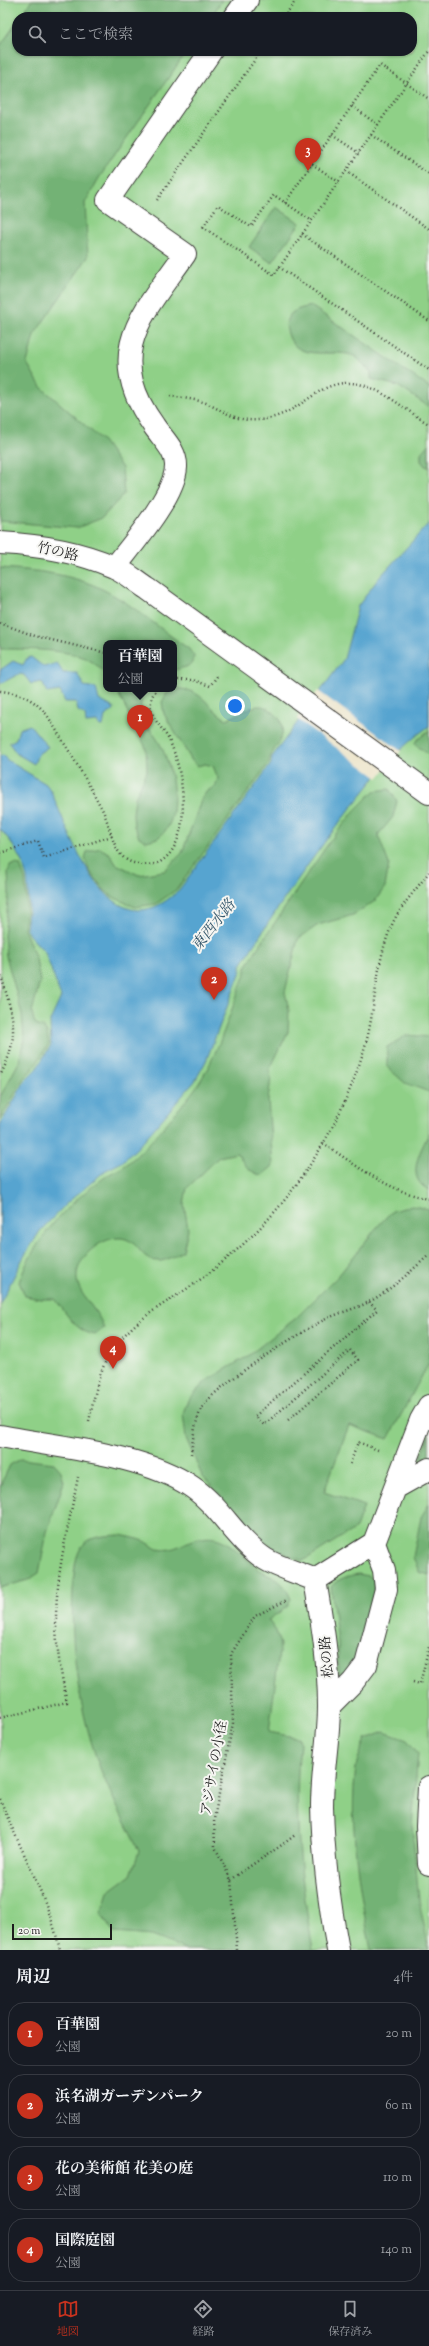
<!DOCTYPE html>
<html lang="ja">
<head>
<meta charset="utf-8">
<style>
	body { margin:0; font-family:"Sorts Mill Goudy","Noto Serif JP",serif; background:#242831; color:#f1f3f6 }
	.scale { position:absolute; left:12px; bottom:10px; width:100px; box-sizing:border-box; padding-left:4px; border:2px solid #1c1c1c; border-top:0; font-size:11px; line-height:14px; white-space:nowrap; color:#1c1c1c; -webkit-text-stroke:3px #f6f6f2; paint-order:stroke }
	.you { position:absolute; left:235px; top:706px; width:14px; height:14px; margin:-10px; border:3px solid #fff; border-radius:50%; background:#1a73e8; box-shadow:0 0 0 6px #1a73e833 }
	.badge { display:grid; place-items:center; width:26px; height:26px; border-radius:50%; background:#c8321e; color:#fff; font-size:13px; font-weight:700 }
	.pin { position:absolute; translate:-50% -33px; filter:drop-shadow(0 1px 2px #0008) }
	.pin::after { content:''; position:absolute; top:21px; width:14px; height:12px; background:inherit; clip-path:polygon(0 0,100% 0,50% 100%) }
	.popup { position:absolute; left:103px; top:640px; width:74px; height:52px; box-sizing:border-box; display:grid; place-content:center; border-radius:8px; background:#171b24; filter:drop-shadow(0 1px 3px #0005); font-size:13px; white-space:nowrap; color:#9ea1a6 }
	.popup b { font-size:15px; color:#f1f3f6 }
	.popup::after { content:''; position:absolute; left:50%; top:100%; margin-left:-8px; border:8px solid transparent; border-top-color:#171b24 }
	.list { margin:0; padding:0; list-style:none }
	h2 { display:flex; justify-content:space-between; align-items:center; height:52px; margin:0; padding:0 16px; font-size:17px }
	h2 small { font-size:13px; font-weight:400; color:#9ea1a6 }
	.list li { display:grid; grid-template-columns:26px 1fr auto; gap:12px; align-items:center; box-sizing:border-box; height:64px; margin:0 8px 8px; padding:0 8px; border:1px solid #363941; border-radius:16px }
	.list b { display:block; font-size:15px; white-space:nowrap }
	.list p { margin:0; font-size:13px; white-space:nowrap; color:#9ea1a6 }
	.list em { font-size:13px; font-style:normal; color:#9ea1a6 }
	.icon { flex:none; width:22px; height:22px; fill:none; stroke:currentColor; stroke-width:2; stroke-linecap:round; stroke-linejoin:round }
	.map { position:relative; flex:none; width:429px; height:1950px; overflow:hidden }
	.search { position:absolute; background:#171b24; box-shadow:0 1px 3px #0004; left:12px; right:12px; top:12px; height:44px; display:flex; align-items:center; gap:10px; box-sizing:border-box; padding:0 14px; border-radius:16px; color:#9ea1a6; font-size:15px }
	.sheet { height:340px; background:#171b24 }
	nav { display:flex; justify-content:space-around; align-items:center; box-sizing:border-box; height:56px; border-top:1px solid #363941; background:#171b24; font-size:11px; color:#9ea1a6 }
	nav a { display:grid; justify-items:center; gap:2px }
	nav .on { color:#c8321e }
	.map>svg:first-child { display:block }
	.green { fill:#8fd087; stroke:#567652; fill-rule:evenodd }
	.forest { fill:#73b274; stroke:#486748 }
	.water { fill:#57a4d0; stroke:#3a6076 }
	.pier { fill:#ece3c6 }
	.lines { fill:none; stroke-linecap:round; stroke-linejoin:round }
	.minor-casing { stroke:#3b3a36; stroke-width:24 }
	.path { stroke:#3b3a36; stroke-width:2.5; stroke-dasharray:1 3; stroke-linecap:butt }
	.minor { stroke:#fff; stroke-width:22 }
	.labels { text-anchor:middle; stroke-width:4; stroke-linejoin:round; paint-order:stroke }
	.street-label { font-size:14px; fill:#1c1c1c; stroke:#f6f6f2 }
	.water-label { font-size:15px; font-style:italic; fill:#37596d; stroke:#f6f6f2 }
</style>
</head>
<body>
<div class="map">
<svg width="429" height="1950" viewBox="0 0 429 1950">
	<rect width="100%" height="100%" fill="#f6f6f2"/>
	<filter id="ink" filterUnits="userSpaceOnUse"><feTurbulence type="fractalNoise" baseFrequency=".025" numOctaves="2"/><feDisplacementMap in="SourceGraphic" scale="8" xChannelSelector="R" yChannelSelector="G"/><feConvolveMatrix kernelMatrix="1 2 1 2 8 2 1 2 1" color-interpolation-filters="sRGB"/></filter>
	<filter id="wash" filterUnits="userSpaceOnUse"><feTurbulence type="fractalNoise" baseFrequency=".012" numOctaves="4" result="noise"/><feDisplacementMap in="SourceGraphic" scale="16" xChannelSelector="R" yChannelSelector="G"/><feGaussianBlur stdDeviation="0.9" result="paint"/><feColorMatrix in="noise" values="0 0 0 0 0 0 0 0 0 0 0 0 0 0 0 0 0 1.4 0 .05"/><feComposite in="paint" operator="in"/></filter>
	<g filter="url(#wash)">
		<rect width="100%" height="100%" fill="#ece3c6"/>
		<path class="green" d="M0,0H429V1950H0ZM17,17H412V51H17ZM106,643H174V689H106Z"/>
		<path class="forest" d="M32,0H222L211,17H20Z
			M17,22V51H187L99,178L85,203L88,257L34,335L27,363L41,387L103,441L122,468L124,494L102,518L77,528L0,521V46Z
			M276,207L300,223L272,263L249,247Z
			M311,306L429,387V407L398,386L371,379V372C366,368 361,361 356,357C337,346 297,365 288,334C286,328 285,321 289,316C294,309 303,308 311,306Z
			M429,443V467L425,466L421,461V453Z
			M0,568C34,570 73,574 104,590C134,605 161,630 189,649L194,656L193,663L186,667L174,670V643H106V673C100,669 95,663 89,660C71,649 22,649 0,649Z
			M116,689H145C142,696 139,705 142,713C145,725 154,733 160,744C172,766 184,818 160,836C157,839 150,840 146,841L139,837L134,826L133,814L135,798L147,771L146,748Z
			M179,689C203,690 208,708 226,719C248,713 258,694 278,717C282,721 283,730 282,735C279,745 270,752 269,763L177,889L156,904L135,907L113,897L104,890L89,870L85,858L87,852L100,848L110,854L116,864L139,875L164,871L182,853L202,798L207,791L215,787L218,778L213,766L205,764L197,766L192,761L164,714L162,702L167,693Z
			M429,730V755L416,745L415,742Z
			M389,789L397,801L393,817L378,835L389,864L385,887L375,901L353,915L318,925L298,939L285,992L289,1010L288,1032L269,1071L271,1078L268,1100L273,1166L261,1176L248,1169L237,1153L219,1157L187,1188L184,1204L188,1229L183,1251C176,1254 165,1262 158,1261C142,1261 140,1244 126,1239C105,1232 70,1260 78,1284C82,1298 98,1310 104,1328L95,1335C75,1331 67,1314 55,1299H40L25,1296L19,1282C35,1237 69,1202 108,1175C114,1171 121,1169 127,1164C149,1146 168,1122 186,1100C217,1065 228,1015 246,972V967L255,952L330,841L356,809L374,791Z
			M15,864L20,865L25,879L27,905L24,929L36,959L40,981L32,1012L34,1021L38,1026L43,1027L47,1033L49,1044L35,1066L24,1078L0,1120V1097L19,1062L24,1038L22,1014L6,956L4,936L9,893L8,872L10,866Z
			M407,1035L429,1037V1092L405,1083L387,1067V1047Z
			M429,1133V1190C404,1178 421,1150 429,1133Z
			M412,1206L429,1209V1363L388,1439L349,1425L324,1492L364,1506L356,1528L303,1561L272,1548L245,1523L202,1476L186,1438L183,1413L188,1400L206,1381L248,1356L296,1318L339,1275L377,1227L392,1211Z
			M429,1434V1457L423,1459L421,1457Z
			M20,1459L54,1463L61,1471L64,1482L47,1532L39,1573L28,1580L0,1588V1486L10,1465Z
			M429,1504V1575L419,1572L413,1557L421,1517Z
			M120,1535C128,1537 137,1538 144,1541C149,1543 153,1547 157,1549C175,1553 185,1540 201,1538C227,1533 240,1556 258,1569C275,1581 281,1576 291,1599L288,1606L268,1620L276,1631L280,1645L269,1732L299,1738L300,1744C293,1813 301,1882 313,1950H183L180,1947L152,1936L114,1933L101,1913L108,1892L131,1875L139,1851C124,1820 107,1789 96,1757C78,1703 70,1645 73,1589C74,1576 74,1552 85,1543C95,1535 108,1536 120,1535Z
			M358,1574L369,1576L374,1580L375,1588L357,1660L346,1675L342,1676L339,1671L338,1643L331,1587C338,1578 348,1576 358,1574Z
			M384,1732L407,1740L418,1753L412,1826L419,1900L429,1950H371C360,1894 348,1824 356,1768C357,1758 363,1748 366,1739Z"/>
		<path class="water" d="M429,523V726C400,747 380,771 358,799C315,852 277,908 241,965V971L206,1061L195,1081L137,1148L122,1162L106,1170L68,1202L40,1231L23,1258L0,1304V1125L26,1079L37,1068L51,1045L50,1021L61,997L45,952L29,935L26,929L29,905L27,878L23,864L11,842L0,829V756L4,755L7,760L46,784L51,791C72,838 110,957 179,890L271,764L272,757L344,659L358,606L378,579Z
			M31,657L44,667L57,663L63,673H77L84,686L96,688L99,700L114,708L113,711L105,716L103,726H100L97,722L86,723L85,715L78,711L76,702H65L60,691L47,693L42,682L31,684L24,675L19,674L0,684V670L13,661L23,665L27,658Z
			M30,725L48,747L38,754L34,764L17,754L9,743L16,739L19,729Z"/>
		<path class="pier" d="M318,691L401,751L378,778L297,719Z"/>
	</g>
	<g filter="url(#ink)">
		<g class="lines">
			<g class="minor-casing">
				<path id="minor" d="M235,17L247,0
					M0,543C39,545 78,551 114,567C126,572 137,582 148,589L429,793
					M115,567C132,545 175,495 176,467C177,451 162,438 154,426C102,353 142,315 185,254L108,200L211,51
					M0,1436C57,1447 145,1454 192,1487C220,1506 236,1540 265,1559C279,1568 300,1573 315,1580
					M395,1488L429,1469
					M315,1580C322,1622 329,1663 329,1706C329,1739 322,1772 322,1806C323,1855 329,1902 338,1950
					M315,1580L374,1543L421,1420L429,1406
					M329,1706L353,1682L366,1665L386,1589L384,1570L374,1543
					M429,1787L427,1826L429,1864"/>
			</g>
			<path class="path" d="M284,17L296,0
				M352,106L378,125
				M332,135L359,153
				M371,135L429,174
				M312,164L339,182
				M346,171L429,229
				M157,200L261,51
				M285,203L380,65L429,99
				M203,227L274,275L429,51
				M203,227L218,205L251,227L274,195L312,221
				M302,234L429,321
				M279,267L429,370
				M170,396C181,398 195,399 206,403C227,413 240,424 266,419C289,415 303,401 322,390C363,367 397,406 429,424
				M0,623L35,636L106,653
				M174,680H193L210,686L218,675
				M0,691C21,693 34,699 47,715C66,746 85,777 102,809C110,824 111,845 123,857C131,865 150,867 160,862C194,842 184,770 169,740C164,730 153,720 151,709C150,702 152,694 157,689
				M0,853L38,841L44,858L112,836
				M0,972C12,1014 22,1034 0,1076
				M323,1143C357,1166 388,1191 429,1199
				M288,1420L358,1360L350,1350L264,1425L255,1416L377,1310L369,1302
				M89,1421C94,1400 97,1377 108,1357C129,1321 164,1305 197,1282C238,1252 275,1217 303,1175C332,1134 354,1087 367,1039C377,998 376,952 397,915C406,900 419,886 429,872
				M191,1454C193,1438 195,1420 203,1406C214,1387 301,1331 324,1320C338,1313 355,1309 369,1302C391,1290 410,1272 429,1255
				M350,1464L358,1442L378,1450
				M413,1682L420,1684L429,1647
				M0,1718L67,1702C61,1674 56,1647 56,1620C56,1572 69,1524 78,1477
				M0,1799C20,1850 48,1897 60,1950
				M231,1880C251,1864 274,1852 295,1835
				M237,1950L231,1880L215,1847L214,1819L233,1723L231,1654L255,1616L287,1600"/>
			<use href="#minor" class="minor"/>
		</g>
	</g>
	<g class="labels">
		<g class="street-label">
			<text transform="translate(58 551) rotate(13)" y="5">竹の路</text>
			<text transform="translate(326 1657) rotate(-95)" y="5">松の路</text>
			<text transform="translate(213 1768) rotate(-80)" y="5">アジサイの小径</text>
		</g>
		<g class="water-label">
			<text transform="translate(213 925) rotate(-52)" y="5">東西水路</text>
		</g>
	</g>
</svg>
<div class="scale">20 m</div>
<div class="you"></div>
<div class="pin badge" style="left:140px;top:738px">1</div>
<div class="popup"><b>百華園</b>公園</div>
<div class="pin badge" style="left:214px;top:1000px">2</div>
<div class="pin badge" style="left:308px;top:171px">3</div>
<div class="pin badge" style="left:113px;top:1369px">4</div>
<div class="search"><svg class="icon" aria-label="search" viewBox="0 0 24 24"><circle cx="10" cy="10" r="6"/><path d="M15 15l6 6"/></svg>ここで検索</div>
</div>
<section class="sheet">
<h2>周辺<small>4件</small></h2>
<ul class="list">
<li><span class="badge">1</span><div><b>百華園</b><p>公園</p></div><em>20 m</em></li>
<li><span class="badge">2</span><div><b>浜名湖ガーデンパーク</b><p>公園</p></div><em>60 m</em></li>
<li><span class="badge">3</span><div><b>花の美術館 花美の庭</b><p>公園</p></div><em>110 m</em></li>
<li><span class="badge">4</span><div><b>国際庭園</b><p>公園</p></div><em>140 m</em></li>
</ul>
</section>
<nav>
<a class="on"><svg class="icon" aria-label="map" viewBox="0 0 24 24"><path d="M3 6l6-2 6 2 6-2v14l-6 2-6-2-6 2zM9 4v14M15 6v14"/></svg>地図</a>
<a><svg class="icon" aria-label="directions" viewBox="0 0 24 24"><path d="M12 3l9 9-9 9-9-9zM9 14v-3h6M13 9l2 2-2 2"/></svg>経路</a>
<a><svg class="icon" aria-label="saved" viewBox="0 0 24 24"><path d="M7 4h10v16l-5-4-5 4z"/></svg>保存済み</a>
</nav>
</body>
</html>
